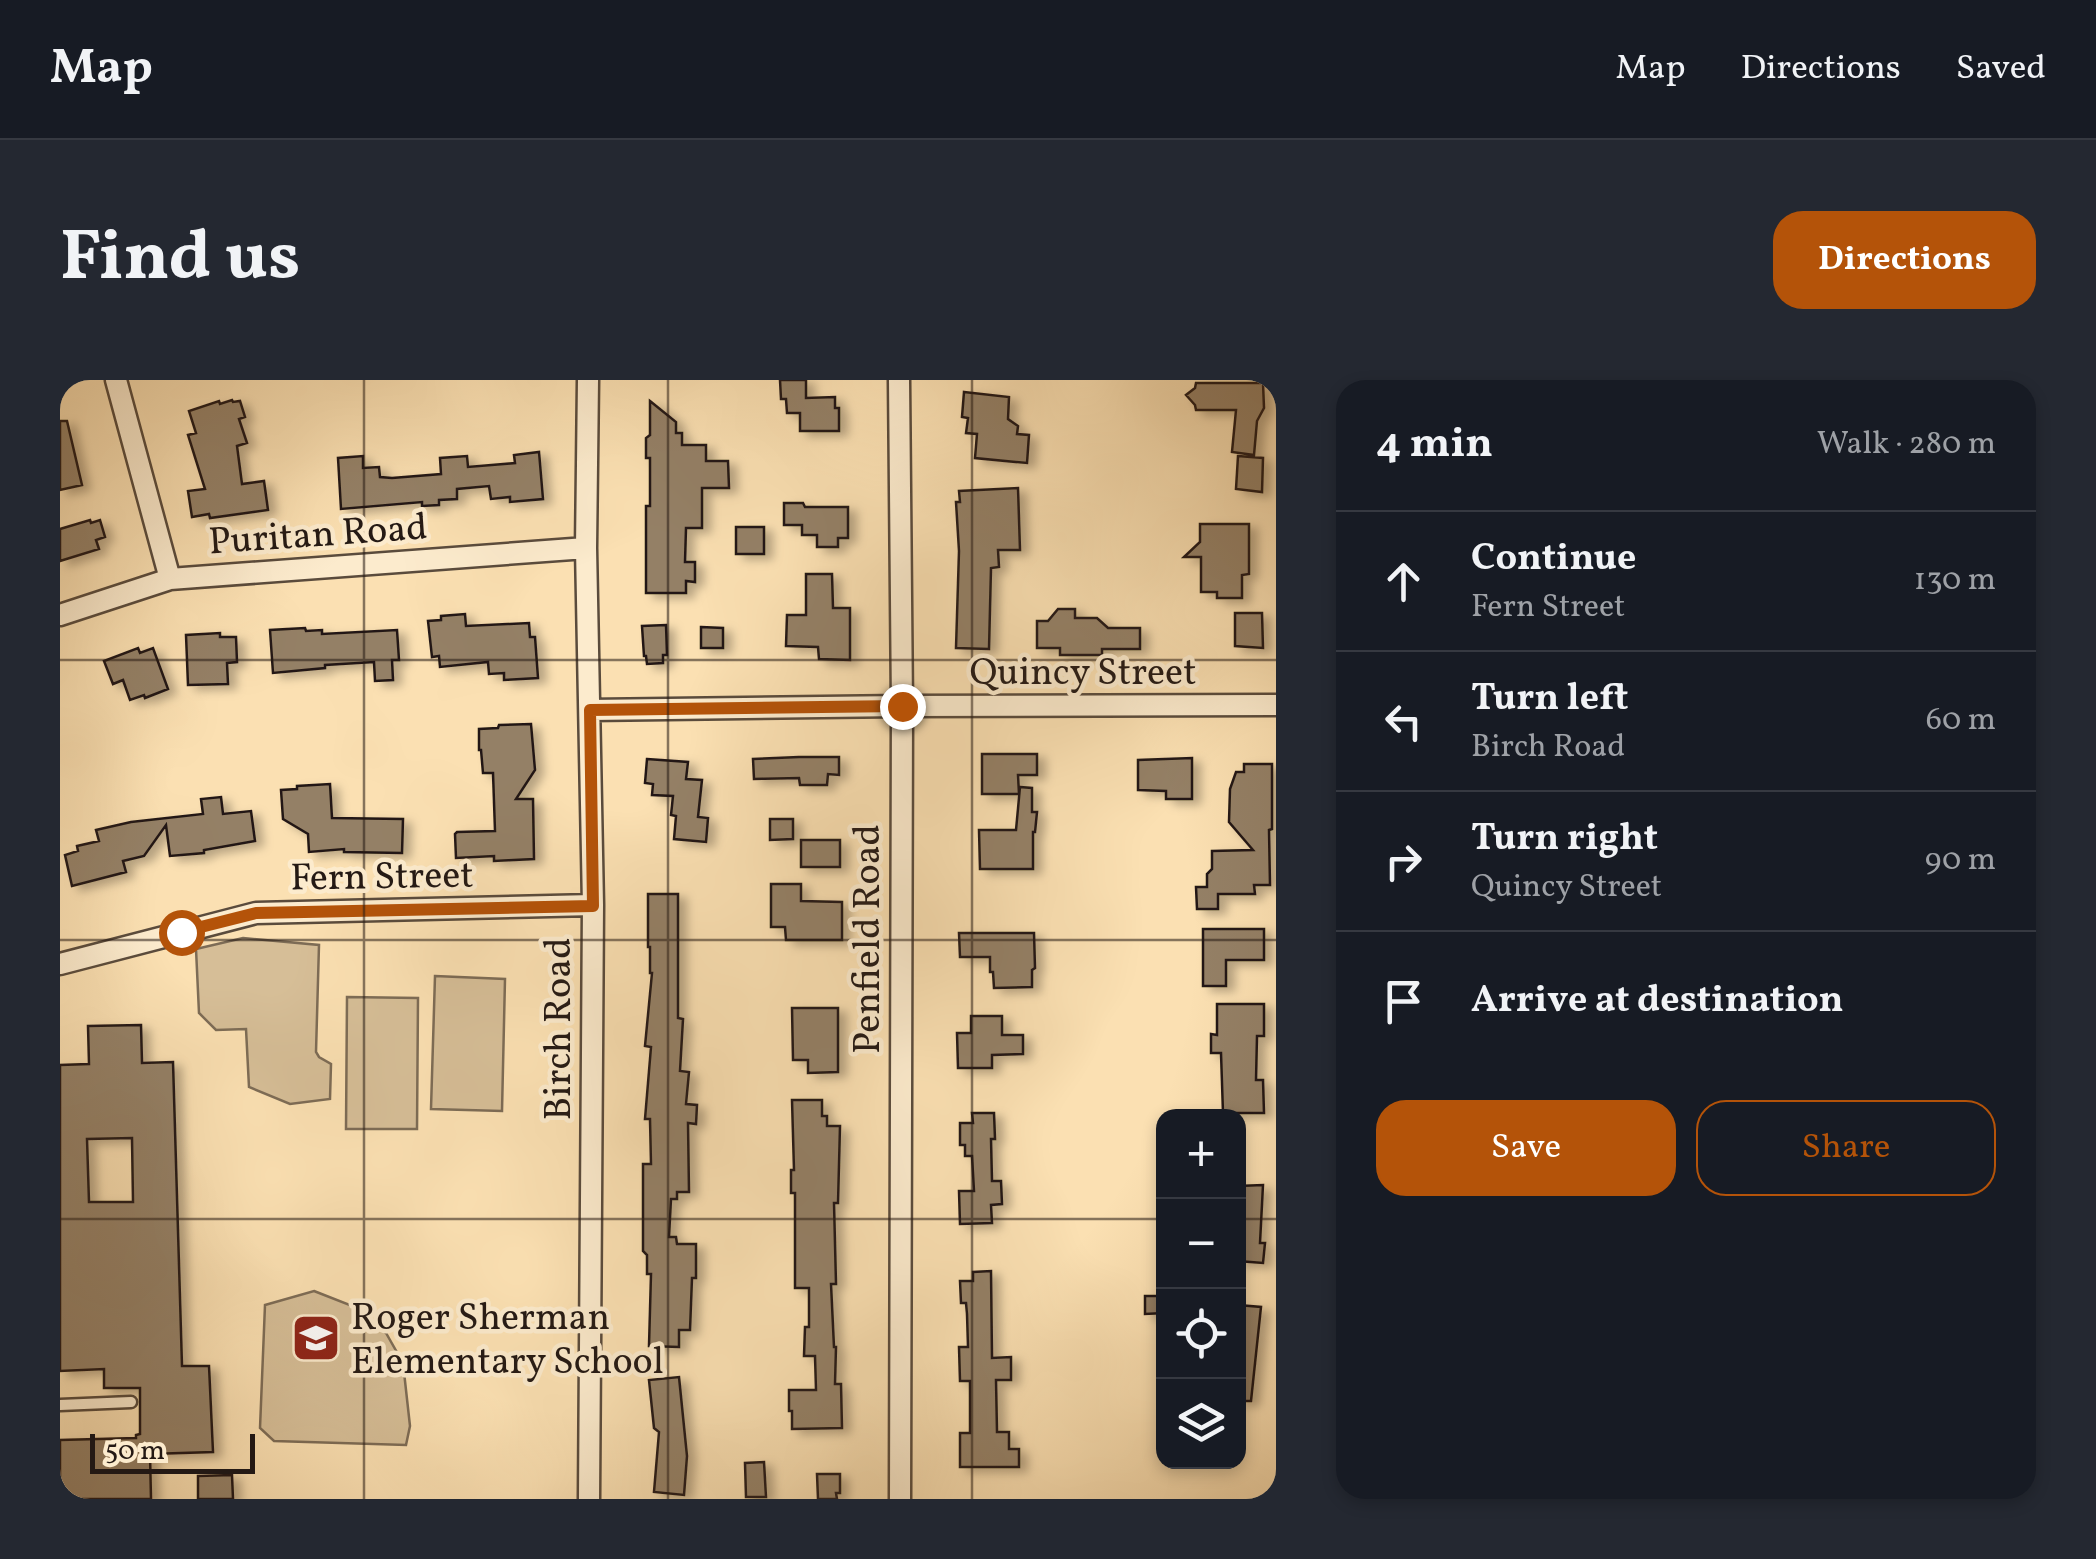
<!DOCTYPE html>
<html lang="en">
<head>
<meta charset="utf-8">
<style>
	body { margin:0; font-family:Vollkorn,serif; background:#242831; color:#f1f3f6 }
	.controls { position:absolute; right:30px; bottom:30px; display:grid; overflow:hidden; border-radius:20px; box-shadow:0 5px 15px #0003 }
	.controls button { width:90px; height:90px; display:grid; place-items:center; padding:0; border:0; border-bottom:2px solid #363941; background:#171b24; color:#f1f3f6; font:50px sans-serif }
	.scale { position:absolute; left:30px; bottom:25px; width:165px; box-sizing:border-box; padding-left:10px; border:5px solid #241914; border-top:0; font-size:28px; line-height:35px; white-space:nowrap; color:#241914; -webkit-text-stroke:8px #fcebcd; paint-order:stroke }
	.stop { position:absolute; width:30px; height:30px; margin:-22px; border:8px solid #b45309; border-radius:50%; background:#fff }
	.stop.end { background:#b45309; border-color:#fff; box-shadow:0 2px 10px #0008 }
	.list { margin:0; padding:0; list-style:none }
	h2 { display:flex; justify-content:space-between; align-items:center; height:130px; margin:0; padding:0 40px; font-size:42px }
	h2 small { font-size:32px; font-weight:400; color:#9ea1a6 }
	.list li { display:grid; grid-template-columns:65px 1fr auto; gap:30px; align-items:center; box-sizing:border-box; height:140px; padding:0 40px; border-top:2px solid #363941 }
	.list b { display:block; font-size:38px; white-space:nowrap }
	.list p { margin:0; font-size:32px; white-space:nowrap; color:#9ea1a6 }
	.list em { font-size:32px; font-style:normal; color:#9ea1a6 }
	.actions { display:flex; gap:20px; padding:30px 40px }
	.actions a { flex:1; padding:22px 0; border:2px solid #b45309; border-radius:30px; text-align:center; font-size:35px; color:#b45309 }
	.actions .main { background:#b45309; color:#fff }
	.icon { flex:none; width:55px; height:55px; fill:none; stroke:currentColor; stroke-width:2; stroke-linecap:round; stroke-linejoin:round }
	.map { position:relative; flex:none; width:1216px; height:1119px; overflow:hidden; border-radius:30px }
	header { display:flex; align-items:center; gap:60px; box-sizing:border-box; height:140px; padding:0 50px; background:#171b24; border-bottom:2px solid #363941 }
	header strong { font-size:48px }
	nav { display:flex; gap:55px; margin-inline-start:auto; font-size:35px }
	.intro { display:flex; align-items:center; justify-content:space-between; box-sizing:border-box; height:240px; padding:0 60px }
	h1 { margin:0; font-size:70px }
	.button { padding:25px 45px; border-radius:30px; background:#b45309; color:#fff; font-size:35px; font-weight:700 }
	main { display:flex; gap:60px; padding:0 60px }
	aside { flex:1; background:#171b24; border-radius:30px; box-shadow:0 5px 15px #0003 }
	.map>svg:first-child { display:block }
	.green { fill:#d6be97; stroke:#7d6c56; stroke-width:2.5 }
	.building { fill:#948066; stroke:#241914; stroke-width:2.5; fill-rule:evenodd; filter:url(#shadow) }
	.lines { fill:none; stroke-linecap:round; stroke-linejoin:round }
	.lane-casing { stroke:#5a4b3c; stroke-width:15 }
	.street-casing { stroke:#5a4b3c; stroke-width:25 }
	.lane { stroke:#fcebcd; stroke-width:10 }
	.street { stroke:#fcebcd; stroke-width:20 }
	.route { stroke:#b45309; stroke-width:12 }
	.grid { fill:none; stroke:#241914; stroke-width:2.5; stroke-opacity:0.55 }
	.labels { text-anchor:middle; stroke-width:9; stroke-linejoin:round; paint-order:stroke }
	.street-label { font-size:38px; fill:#241914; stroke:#fcebcd }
	.poi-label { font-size:38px; fill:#241914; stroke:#fcebcd; text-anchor:start }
</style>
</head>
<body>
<header>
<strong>Map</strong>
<nav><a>Map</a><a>Directions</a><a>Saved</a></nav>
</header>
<div class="intro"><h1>Find us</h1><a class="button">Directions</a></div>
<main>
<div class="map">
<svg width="1216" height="1119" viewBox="0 0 1216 1119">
	<defs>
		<filter id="shadow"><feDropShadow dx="8" dy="4.5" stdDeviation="5" flood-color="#0004"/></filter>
	</defs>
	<rect width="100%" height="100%" fill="#fbe0b2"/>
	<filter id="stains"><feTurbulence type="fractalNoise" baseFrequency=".002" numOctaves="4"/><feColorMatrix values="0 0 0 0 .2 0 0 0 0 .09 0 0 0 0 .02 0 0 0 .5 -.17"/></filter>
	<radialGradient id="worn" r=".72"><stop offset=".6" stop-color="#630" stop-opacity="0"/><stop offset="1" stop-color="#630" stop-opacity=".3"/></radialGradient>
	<path class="green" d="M183,558L259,565L256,672L259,677L271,684L270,719L230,724L189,707L186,649L156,650L139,633L136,569Z
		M375,596L445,599L442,731L371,729Z
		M287,617L358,618L357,749H286Z
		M254,911L295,927L326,953L343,983L350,1046L346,1065L214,1061L200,1048L205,925Z"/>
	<path class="building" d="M720,0H746V18L775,17V28H779V51H740V33H727L726,19H721Z
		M1136,3H1203L1204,28L1197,41L1194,75L1172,72L1176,30H1136L1135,25L1126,15L1135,8Z
		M904,12L949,17L948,39L958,46L957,54L969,55L967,83L915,78L917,54L906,53L908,38L902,37Z
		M172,20L173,22L180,21L185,37L179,39L187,63L177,66L182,104L204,101L208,130L150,138L149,134L132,137L128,111L145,109L128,55L136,53L129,31L159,21L160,24Z
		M590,21L616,42V53H622V65H646V81H668L669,108H642V148H626L625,182H635V202L626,201V213H586V126H590V78H586V58L590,55Z
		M0,41H7L22,105L0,110Z
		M479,72L483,119L450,122V117L431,119L429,106L397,109V119L379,120V125L362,126V122L281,129L278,78L303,76V88L319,87L320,97L332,98L381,94L380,78L407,76L408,87L455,83L454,75Z
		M1178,76L1203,78L1202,112L1176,109Z
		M958,108L960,170H938L939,187L931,188L929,269L896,268L899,171L896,122H900L899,111Z
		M724,123H743L745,127H788V158H778V167H757V155H742V145H724Z
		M30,140L31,143L40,140L45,157L36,160L39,169L0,181V149Z
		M1140,144H1189V194L1182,195V218H1157V212H1141V177H1124L1140,162Z
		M676,147H704V174H676Z
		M746,194H772L773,228H790V280L759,279L758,267L726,266L727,235H746Z
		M998,229H1015V238H1037L1048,248H1080V269H1042V275H1000V268H977V241H988Z
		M1175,233H1202L1203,268L1175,266Z
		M405,234L406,246L469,243L470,257H475L478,298L444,300V293L429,294L428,282L380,287L379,276L372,277L368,241L381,240V236Z
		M606,245L607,275H603V283L587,284L586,276H584L582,246Z
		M641,247L663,248V268H641Z
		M245,248L246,251L262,250V254L337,250L339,280H332L333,300L315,301L314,282L265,285V288L213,293L210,250Z
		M160,253V257H176L177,282L167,283L168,304L128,305L126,255Z
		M78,268L80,273L93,268L108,309L85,318L84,315L70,320L63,300L53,304L44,281Z
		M471,344L475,390L456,419H473L474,479L434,481V476L396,478L395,454L397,452L435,451L433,393H423L421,370H419V349L438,348L439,345Z
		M922,374H977V395H958L959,414H922Z
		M739,377H779V395L768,394L767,405H740L739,398L694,399L693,379Z
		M1132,378V419H1106V411L1078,410V380Z
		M587,379L628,382L626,399L642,400L638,437L648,438L646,462L614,459L616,436L611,435L613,416L592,415L593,404L585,403Z
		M1184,384H1212V449L1209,450L1210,505H1194L1195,514H1158V529H1137L1136,507H1147V494L1152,489V471L1193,470L1169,442L1170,409L1176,392H1184Z
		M270,404L272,438L343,439L342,473L284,472V469L249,472L248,454L223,439L221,410L237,409V406Z
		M960,407L972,408V432H977L975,452H973V489H920L919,450H956Z
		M161,417L163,434L191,431L195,461L144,470V473L110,476L106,445L84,476L63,481L66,492L12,506L5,475L18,471L17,466L39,461L36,450L71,442L143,434L141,419Z
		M710,439H733V459L710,460Z
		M741,460H780V487H741Z
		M711,504H741V521L782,522V560H726L725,547H711Z
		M588,514H618V638L623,639L620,691L629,692L626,724L637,725L636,744L628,743L629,812H617V819H611L609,857H616L617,864H636V898H632L630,950H619V967L589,966L591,894H587V875L583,871V784H591L590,739H585L591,667L585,666L592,593H590V567H588Z
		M1143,549H1204V580H1166V606H1143Z
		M899,553H974L975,588L972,590V607L934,608L933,592H930V577H900Z
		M1157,624H1204V656H1197L1196,700H1203L1204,733H1163L1161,673H1151V654L1157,655Z
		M732,628H778V692L748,693V680H733Z
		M911,636H942V655H963V674L932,675V688H898L897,653H911Z
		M81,645L82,683L113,682L122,986H149L153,1072L90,1074L91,1119H0V1060L76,1058V1055L80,1054V1008H44V989L0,991V685L29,684L28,646ZM72,758L73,822H29L27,759Z
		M732,720H762V736H767V746H780L778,823H774L776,904H771L774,967H776L775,1004H781L782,1048L732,1049V1031H729V1010H756L755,976H744L745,947H749V908H735V813H731V790H734Z
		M912,733H934L935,759H931L932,801H941L942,824L931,825L932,843L900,844L899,811H914L912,776H905V765H900V743H913Z
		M1203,805L1200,863H1205L1203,883L1178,881V806Z
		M931,891L932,978L951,977V1000H936L937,1052H949V1069H959V1087H900V1053H910V1001H900L899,967H908L907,934L906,923H901L900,901H913V892Z
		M1085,916H1104V933L1085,934Z
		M1178,925L1201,927L1191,1021H1178Z
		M619,997L627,1076L624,1115L594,1112L599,1052L594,1048L589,1000Z
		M704,1082L706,1117H686L685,1083Z
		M757,1094H780V1113H776L777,1119H758Z
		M172,1095L173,1119H138V1096Z"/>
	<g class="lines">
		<g class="lane-casing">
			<path id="lane" d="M0,1025L71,1022"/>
		</g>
		<g class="street-casing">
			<path id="street" d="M56,0L110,199
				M528,0L526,168L533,525L529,1119
				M839,0L842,326L840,1119
				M0,235L110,199L526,168
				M530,330L842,326L1216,325
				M0,584L196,533L533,525"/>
		</g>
		<use href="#lane" class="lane"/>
		<use href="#street" class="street"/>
	</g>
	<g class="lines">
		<path class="route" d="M121,552L196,533L533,526L530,330L842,326"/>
	</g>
	<path class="grid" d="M304,0V1119M608,0V1119M912,0V1119M0,280H1216M0,560H1216M0,839H1104M1178,839H1216"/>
	<defs>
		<g id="school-square" transform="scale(2.5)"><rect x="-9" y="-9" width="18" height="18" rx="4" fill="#8f2418" stroke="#fcebcd"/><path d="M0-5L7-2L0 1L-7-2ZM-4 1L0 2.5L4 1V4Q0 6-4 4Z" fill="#fff"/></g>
	</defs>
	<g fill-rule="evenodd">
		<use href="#school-square" x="256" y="958"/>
	</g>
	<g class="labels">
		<g class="street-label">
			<text transform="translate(258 153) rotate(-4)" y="13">Puritan Road</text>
			<text x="1023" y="304">Quincy Street</text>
			<text transform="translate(322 495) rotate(-1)" y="13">Fern Street</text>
			<text transform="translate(806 559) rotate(-90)" y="13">Penfield Road</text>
			<text transform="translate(497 649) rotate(-90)" y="13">Birch Road</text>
		</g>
		<g class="poi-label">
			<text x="291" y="949">Roger Sherman<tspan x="291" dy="44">Elementary School</tspan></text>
		</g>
	</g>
	<rect width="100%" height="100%" filter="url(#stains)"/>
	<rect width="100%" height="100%" fill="url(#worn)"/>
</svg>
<div class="controls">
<button>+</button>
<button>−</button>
<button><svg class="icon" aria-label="locate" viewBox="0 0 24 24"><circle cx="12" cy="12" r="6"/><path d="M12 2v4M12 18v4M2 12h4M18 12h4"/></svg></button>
<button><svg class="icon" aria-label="layers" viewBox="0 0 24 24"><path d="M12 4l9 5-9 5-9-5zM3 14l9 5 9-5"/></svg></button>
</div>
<div class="scale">50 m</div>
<div class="stop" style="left:121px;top:552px"></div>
<div class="stop end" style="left:842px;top:326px"></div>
</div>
<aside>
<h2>4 min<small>Walk · 280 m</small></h2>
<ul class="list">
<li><svg class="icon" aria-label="ahead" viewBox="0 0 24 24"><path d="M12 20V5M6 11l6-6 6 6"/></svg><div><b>Continue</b><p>Fern Street</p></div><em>130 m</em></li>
<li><svg class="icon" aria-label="left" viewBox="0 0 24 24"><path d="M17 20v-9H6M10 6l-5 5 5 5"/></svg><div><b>Turn left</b><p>Birch Road</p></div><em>60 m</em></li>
<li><svg class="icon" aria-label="right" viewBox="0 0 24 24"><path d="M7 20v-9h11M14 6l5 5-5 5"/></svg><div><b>Turn right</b><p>Quincy Street</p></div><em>90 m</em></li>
<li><svg class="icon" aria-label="arrive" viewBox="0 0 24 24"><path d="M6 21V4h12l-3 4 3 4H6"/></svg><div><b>Arrive at destination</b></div></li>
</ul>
<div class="actions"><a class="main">Save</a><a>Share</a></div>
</aside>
</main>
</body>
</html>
